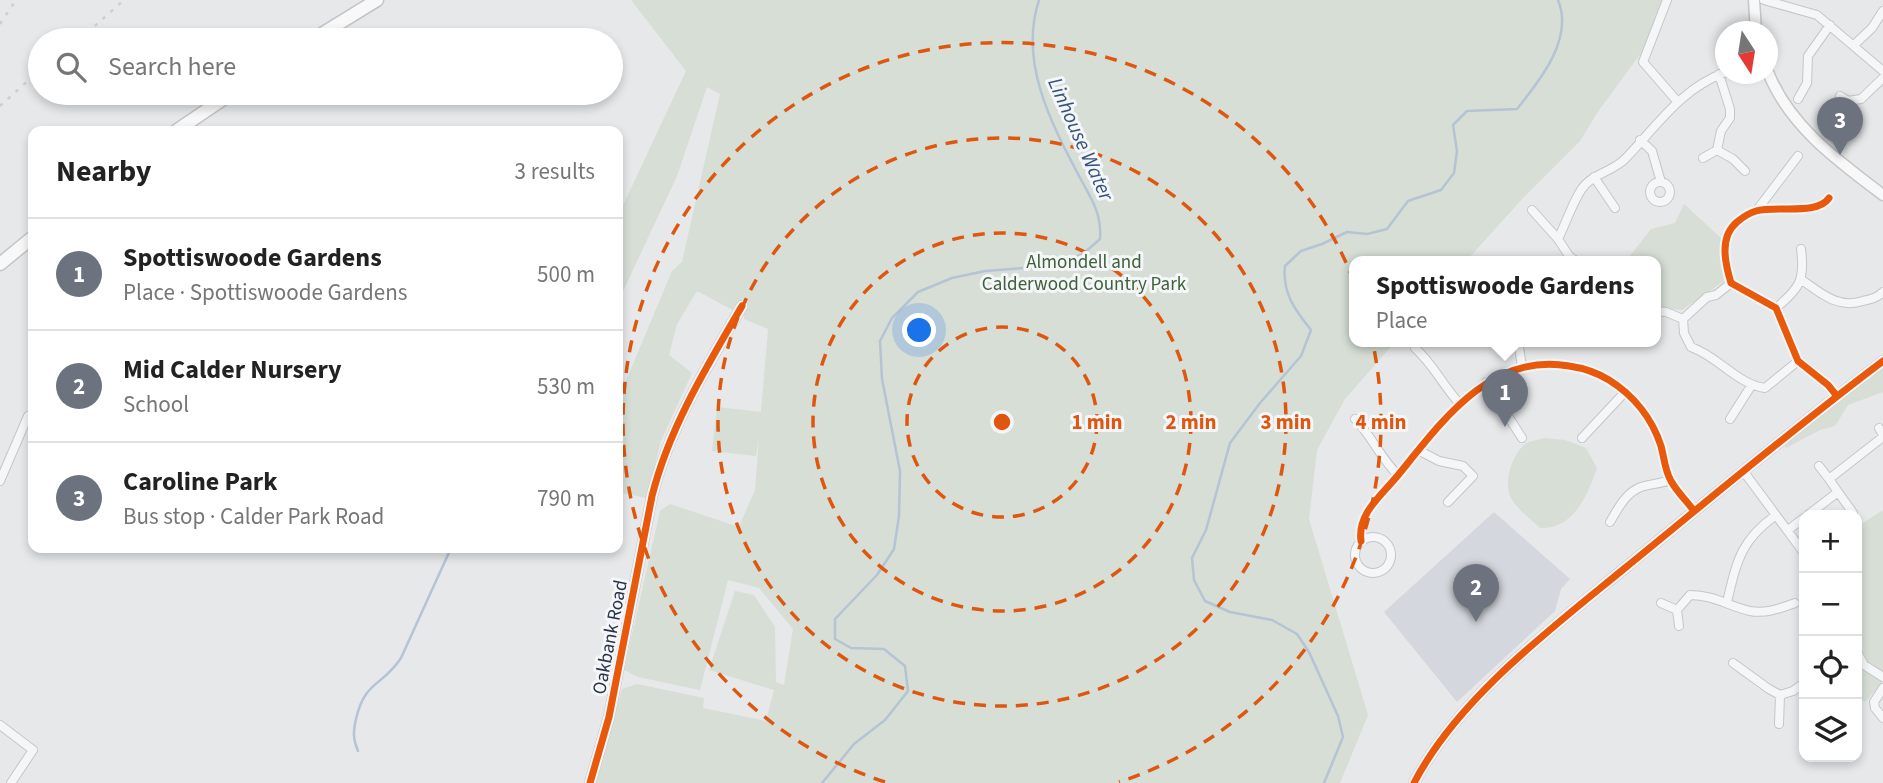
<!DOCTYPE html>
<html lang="en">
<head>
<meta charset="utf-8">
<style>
	body { margin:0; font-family:"Source Sans 3",sans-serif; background:#f6f6f6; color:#222 }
	.controls { position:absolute; right:21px; bottom:21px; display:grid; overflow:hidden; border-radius:14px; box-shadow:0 4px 10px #0003 }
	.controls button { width:63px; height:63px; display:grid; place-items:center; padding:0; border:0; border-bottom:2px solid #e0e0e0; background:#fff; color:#222; font:35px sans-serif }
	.compass { position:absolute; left:1715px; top:21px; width:63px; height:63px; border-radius:50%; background:#fff; box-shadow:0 4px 10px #0003; rotate:168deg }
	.you { position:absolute; left:920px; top:331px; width:24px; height:24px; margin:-18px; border:5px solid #fff; border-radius:50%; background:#1a73e8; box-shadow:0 0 0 10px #1a73e833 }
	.badge { display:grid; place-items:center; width:46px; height:46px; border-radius:50%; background:#6c737f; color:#fff; font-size:23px; font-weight:700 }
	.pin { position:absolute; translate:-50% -58px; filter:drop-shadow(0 2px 4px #0008) }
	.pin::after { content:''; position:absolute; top:37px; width:24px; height:21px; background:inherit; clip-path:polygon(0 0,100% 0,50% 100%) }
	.popup { position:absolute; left:1349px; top:256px; width:312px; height:91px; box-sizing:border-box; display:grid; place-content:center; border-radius:14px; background:#fff; filter:drop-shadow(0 2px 5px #0005); font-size:23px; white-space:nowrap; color:#767676 }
	.popup b { font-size:26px; color:#222 }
	.popup::after { content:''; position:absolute; left:50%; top:100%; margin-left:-14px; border:14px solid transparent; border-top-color:#fff }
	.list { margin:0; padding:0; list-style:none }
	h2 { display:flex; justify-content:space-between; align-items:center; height:91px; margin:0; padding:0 28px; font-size:30px }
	h2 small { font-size:23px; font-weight:400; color:#767676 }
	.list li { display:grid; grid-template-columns:46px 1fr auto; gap:21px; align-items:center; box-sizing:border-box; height:112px; padding:0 28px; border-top:2px solid #e0e0e0 }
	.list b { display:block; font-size:26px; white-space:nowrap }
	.list p { margin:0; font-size:23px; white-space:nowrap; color:#767676 }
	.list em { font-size:23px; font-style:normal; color:#767676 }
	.icon { flex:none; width:38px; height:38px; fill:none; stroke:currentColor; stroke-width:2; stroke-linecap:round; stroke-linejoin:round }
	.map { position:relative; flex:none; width:1883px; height:783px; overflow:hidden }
	.search { position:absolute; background:#fff; box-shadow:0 4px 10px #0003; left:28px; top:28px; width:595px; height:77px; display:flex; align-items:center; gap:18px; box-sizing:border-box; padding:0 24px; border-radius:38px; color:#767676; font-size:26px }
	.panel { position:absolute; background:#fff; box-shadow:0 4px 10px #0003; left:28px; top:126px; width:595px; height:427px; border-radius:14px }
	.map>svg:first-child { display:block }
	.built { fill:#d4d7dd }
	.green { fill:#d6ded6 }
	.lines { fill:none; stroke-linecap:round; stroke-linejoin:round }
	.stream { stroke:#b4c4d5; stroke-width:2.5 }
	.minor-casing { stroke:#c4c6c8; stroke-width:10 }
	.tertiary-casing { stroke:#c4c6c8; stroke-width:12 }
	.secondary-casing { stroke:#c4c6c8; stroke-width:13 }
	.primary-casing { stroke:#c2c5c8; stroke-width:15 }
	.minor { stroke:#f5f6f7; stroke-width:8 }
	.tertiary { stroke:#f5f6f7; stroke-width:10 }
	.secondary { stroke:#f8f8f8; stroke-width:10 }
	.primary { stroke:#f8f8f8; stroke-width:12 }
	.rail { stroke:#cecfd2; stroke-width:2.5; stroke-dasharray:3.5 7; stroke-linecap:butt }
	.cycleway-casing { stroke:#f4f6f9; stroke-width:11 }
	.cycleway { stroke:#e8590c; stroke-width:7 }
	.ring { fill:none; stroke:#df570f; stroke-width:3.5; stroke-dasharray:12 9 }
	.labels { text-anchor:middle; stroke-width:6; stroke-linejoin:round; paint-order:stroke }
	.park-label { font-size:19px; fill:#3f6138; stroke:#f4f6f9 }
	.street-label { font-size:19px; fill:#2b3445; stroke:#f4f6f9 }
	.water-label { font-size:21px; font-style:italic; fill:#34527a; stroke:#f4f6f9 }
	.centre { fill:#df570f; stroke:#f4f6f9; stroke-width:3.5 }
	.ring-label { font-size:21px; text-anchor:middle; font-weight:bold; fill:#df570f; stroke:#f4f6f9; stroke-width:6; stroke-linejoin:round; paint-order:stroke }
</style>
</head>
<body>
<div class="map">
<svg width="1883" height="783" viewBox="0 0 1883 783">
	<rect width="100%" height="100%" fill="#e6e8ea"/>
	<path class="built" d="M1494,512L1570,579L1561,589L1555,611L1457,702L1384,612Z"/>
	<path class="green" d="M631,0H1666L1644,49L1597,113L1580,141L1524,197L1466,261H1354V341H1396L1345,399L1317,450L1309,519L1368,715L1340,783H594L622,689L637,684L704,698L703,708L766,721L774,690L709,670L735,591L754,595L775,627L776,682L784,685L793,629L759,588L728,580L700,690L638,677L624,670L660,511L670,504L739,527L755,490L759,438L756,456L712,451L717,407L761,412L768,329L744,319V316L697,291L677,324L669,355L692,373L661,441L647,498L618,492V400L672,271L682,262L720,94L707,87L677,176L618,302V216L686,71Z
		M1684,204L1722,239L1720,258L1724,281L1682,310L1656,307V261H1626L1651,229L1675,223Z
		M1883,365V392L1848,405L1835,426L1820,430L1786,448L1784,444Z
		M1545,438L1565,440L1586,448L1597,468C1587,496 1574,529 1540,528C1531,519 1515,508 1510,496C1504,480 1512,456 1524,445C1529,441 1538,440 1545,438Z
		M1883,510V682L1865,702L1857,696V527Z"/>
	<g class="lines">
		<path class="stream" d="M358,751C353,739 353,732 356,719C365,680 382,687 401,658L451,548
			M822,783L854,744L885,720L908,691L905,666L884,649L851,648L835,639V619L877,575L894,549L899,516L900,471L882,379L880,341L892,318L918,292L952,278L985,271L1048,266L1083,254L1100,239C1102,212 1090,197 1078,174C1050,121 1019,61 1039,0
			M1324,783L1343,737L1338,716L1309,652L1297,634L1272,620L1230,612L1205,601L1194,580L1192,558L1206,530L1230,443L1260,403L1301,356L1311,330C1295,310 1282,293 1285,266L1301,251L1322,244L1347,232L1367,234L1387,229L1408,201L1441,190L1454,173L1457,151L1453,125L1467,111L1517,109C1540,80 1574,39 1558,0"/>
		<g class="minor-casing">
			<path id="minor" d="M1667,0L1643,62L1677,101
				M1764,0L1817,15L1883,71
				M1854,45L1872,28L1883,11
				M1840,96L1848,101L1861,99L1883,78
				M1798,99L1807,83L1808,56L1830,25
				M1640,140L1652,151L1661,182
				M1717,150L1733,159L1745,171
				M1703,158L1717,150L1721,131L1730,118V109L1719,74
				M1594,177L1615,208
				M1650 192a10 10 0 1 1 20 0a10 10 0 1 1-20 0Z
				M1829,198C1817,216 1776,205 1756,211C1749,213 1743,217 1737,222C1719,237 1725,263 1731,283L1776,308L1798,361L1828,385L1837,396
				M1532,210L1558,239L1569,256L1576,261
				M1757,210L1798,156
				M1558,239C1566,223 1572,204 1581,190C1591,174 1612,172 1625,159C1657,126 1680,89 1726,72
				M1802,280C1822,294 1838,309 1863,301C1871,299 1877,298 1883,292
				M1731,283L1716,295L1707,297L1683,319L1684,333L1691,347C1719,357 1737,384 1765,388L1798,361
				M1776,308C1800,288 1805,280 1801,249
				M1656,311L1666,312L1683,319
				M1518,341L1522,367
				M1415,348C1434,365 1443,386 1460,404
				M1486,382L1522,438
				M1355,419C1372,436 1380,458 1398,475
				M1730,419L1751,386
				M1879,428L1883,435
				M1582,438L1625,392
				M1418,450L1439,461L1463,466L1473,476L1448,502
				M1819,466L1829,479
				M1744,472L1804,553
				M0,481L28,416
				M1838,492L1853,513
				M1808,515L1838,492L1829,479L1883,437
				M1610,522C1618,509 1625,493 1641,487C1650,484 1660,484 1670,480
				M1788,530L1804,518
				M1355 555a18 18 0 1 1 36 0a18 18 0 1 1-36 0Z
				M1361,541C1357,513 1383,494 1399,474C1442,421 1491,352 1569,366C1583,368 1596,372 1609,380C1633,395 1652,418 1661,446C1664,457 1665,471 1671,481C1677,492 1687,501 1694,511
				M1727,602C1737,561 1740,541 1776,515
				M1661,603L1677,610
				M1679,626L1677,610L1690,595C1714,595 1728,606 1750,611C1766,614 1781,608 1795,603
				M1857,652L1864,665L1883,677
				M1733,663L1769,689L1780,695L1793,691L1804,683
				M1883,688L1874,702L1875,708L1883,718
				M1779,724L1780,695
				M0,725L33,750L11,783"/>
		</g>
		<g class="tertiary-casing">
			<path id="tertiary" d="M590,783L609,717L652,496C669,428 707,366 742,306
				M1414,783C1458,698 1552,628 1625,568C1711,498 1795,427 1883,361"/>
		</g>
		<g class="secondary-casing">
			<path id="secondary" d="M1754,0L1756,32
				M1768,72C1789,126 1838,161 1883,195"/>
		</g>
		<g class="primary-casing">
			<path id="primary" d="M312,40L377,0
				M176,131L232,93
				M0,264L33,237"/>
		</g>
		<use href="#minor" class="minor"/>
		<use href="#tertiary" class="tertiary"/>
		<use href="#secondary" class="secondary"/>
		<use href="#primary" class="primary"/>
		<path class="rail" d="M0,24L16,0
			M79,40L124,0
			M0,106L40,70"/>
		<g class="cycleway-casing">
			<path id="cycleway" d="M1829,198C1817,216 1776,205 1756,211C1749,213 1743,217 1737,222C1719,237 1725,263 1731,283L1776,308L1798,361L1828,385L1837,396
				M1361,541C1357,513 1383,494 1399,474C1442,421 1491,352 1569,366C1583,368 1596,372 1609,380C1633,395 1652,418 1661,446C1664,457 1665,471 1671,481C1677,492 1687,501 1694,511
				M590,783L609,717L652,496C669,428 707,366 742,306
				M1414,783C1458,698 1552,628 1625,568C1711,498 1795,427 1883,361"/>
		</g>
		<use href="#cycleway" class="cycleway"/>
	</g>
	<g class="ring">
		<circle cx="1002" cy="422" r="95"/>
		<circle cx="1002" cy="422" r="189"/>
		<circle cx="1002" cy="422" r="284"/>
		<path d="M885 782A379 379 0 1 1 1119 782"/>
	</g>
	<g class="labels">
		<g class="park-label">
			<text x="1084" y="268">Almondell and<tspan x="1084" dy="22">Calderwood Country Park</tspan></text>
		</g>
		<g class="street-label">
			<text transform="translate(609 637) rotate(-79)" y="7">Oakbank Road</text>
		</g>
		<g class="water-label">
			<text transform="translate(1081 139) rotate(66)" y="7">Linhouse Water</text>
		</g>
	</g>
	<circle cx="1002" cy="422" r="10" class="centre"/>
	<g class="ring-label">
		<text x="1097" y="429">1 min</text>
		<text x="1191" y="429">2 min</text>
		<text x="1286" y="429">3 min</text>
		<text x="1381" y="429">4 min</text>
	</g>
</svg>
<div class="controls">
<button>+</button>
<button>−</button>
<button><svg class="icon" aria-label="locate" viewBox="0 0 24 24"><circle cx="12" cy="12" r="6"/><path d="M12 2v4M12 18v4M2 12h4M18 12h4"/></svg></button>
<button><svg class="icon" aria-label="layers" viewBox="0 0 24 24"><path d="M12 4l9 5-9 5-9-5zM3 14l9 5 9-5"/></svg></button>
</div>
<svg class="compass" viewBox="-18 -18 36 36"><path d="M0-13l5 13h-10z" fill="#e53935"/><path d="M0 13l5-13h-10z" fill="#767676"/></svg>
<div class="you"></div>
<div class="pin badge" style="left:1505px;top:427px">1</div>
<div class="popup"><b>Spottiswoode Gardens</b>Place</div>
<div class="pin badge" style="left:1476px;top:622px">2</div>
<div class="pin badge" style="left:1840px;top:155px">3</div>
<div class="search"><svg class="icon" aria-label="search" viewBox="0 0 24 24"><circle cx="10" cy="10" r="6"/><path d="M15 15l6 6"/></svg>Search here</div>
<section class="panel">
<h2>Nearby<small>3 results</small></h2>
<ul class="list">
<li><span class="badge">1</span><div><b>Spottiswoode Gardens</b><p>Place · Spottiswoode Gardens</p></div><em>500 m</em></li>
<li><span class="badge">2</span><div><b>Mid Calder Nursery</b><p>School</p></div><em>530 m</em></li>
<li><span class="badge">3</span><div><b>Caroline Park</b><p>Bus stop · Calder Park Road</p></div><em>790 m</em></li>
</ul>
</section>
</div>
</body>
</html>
